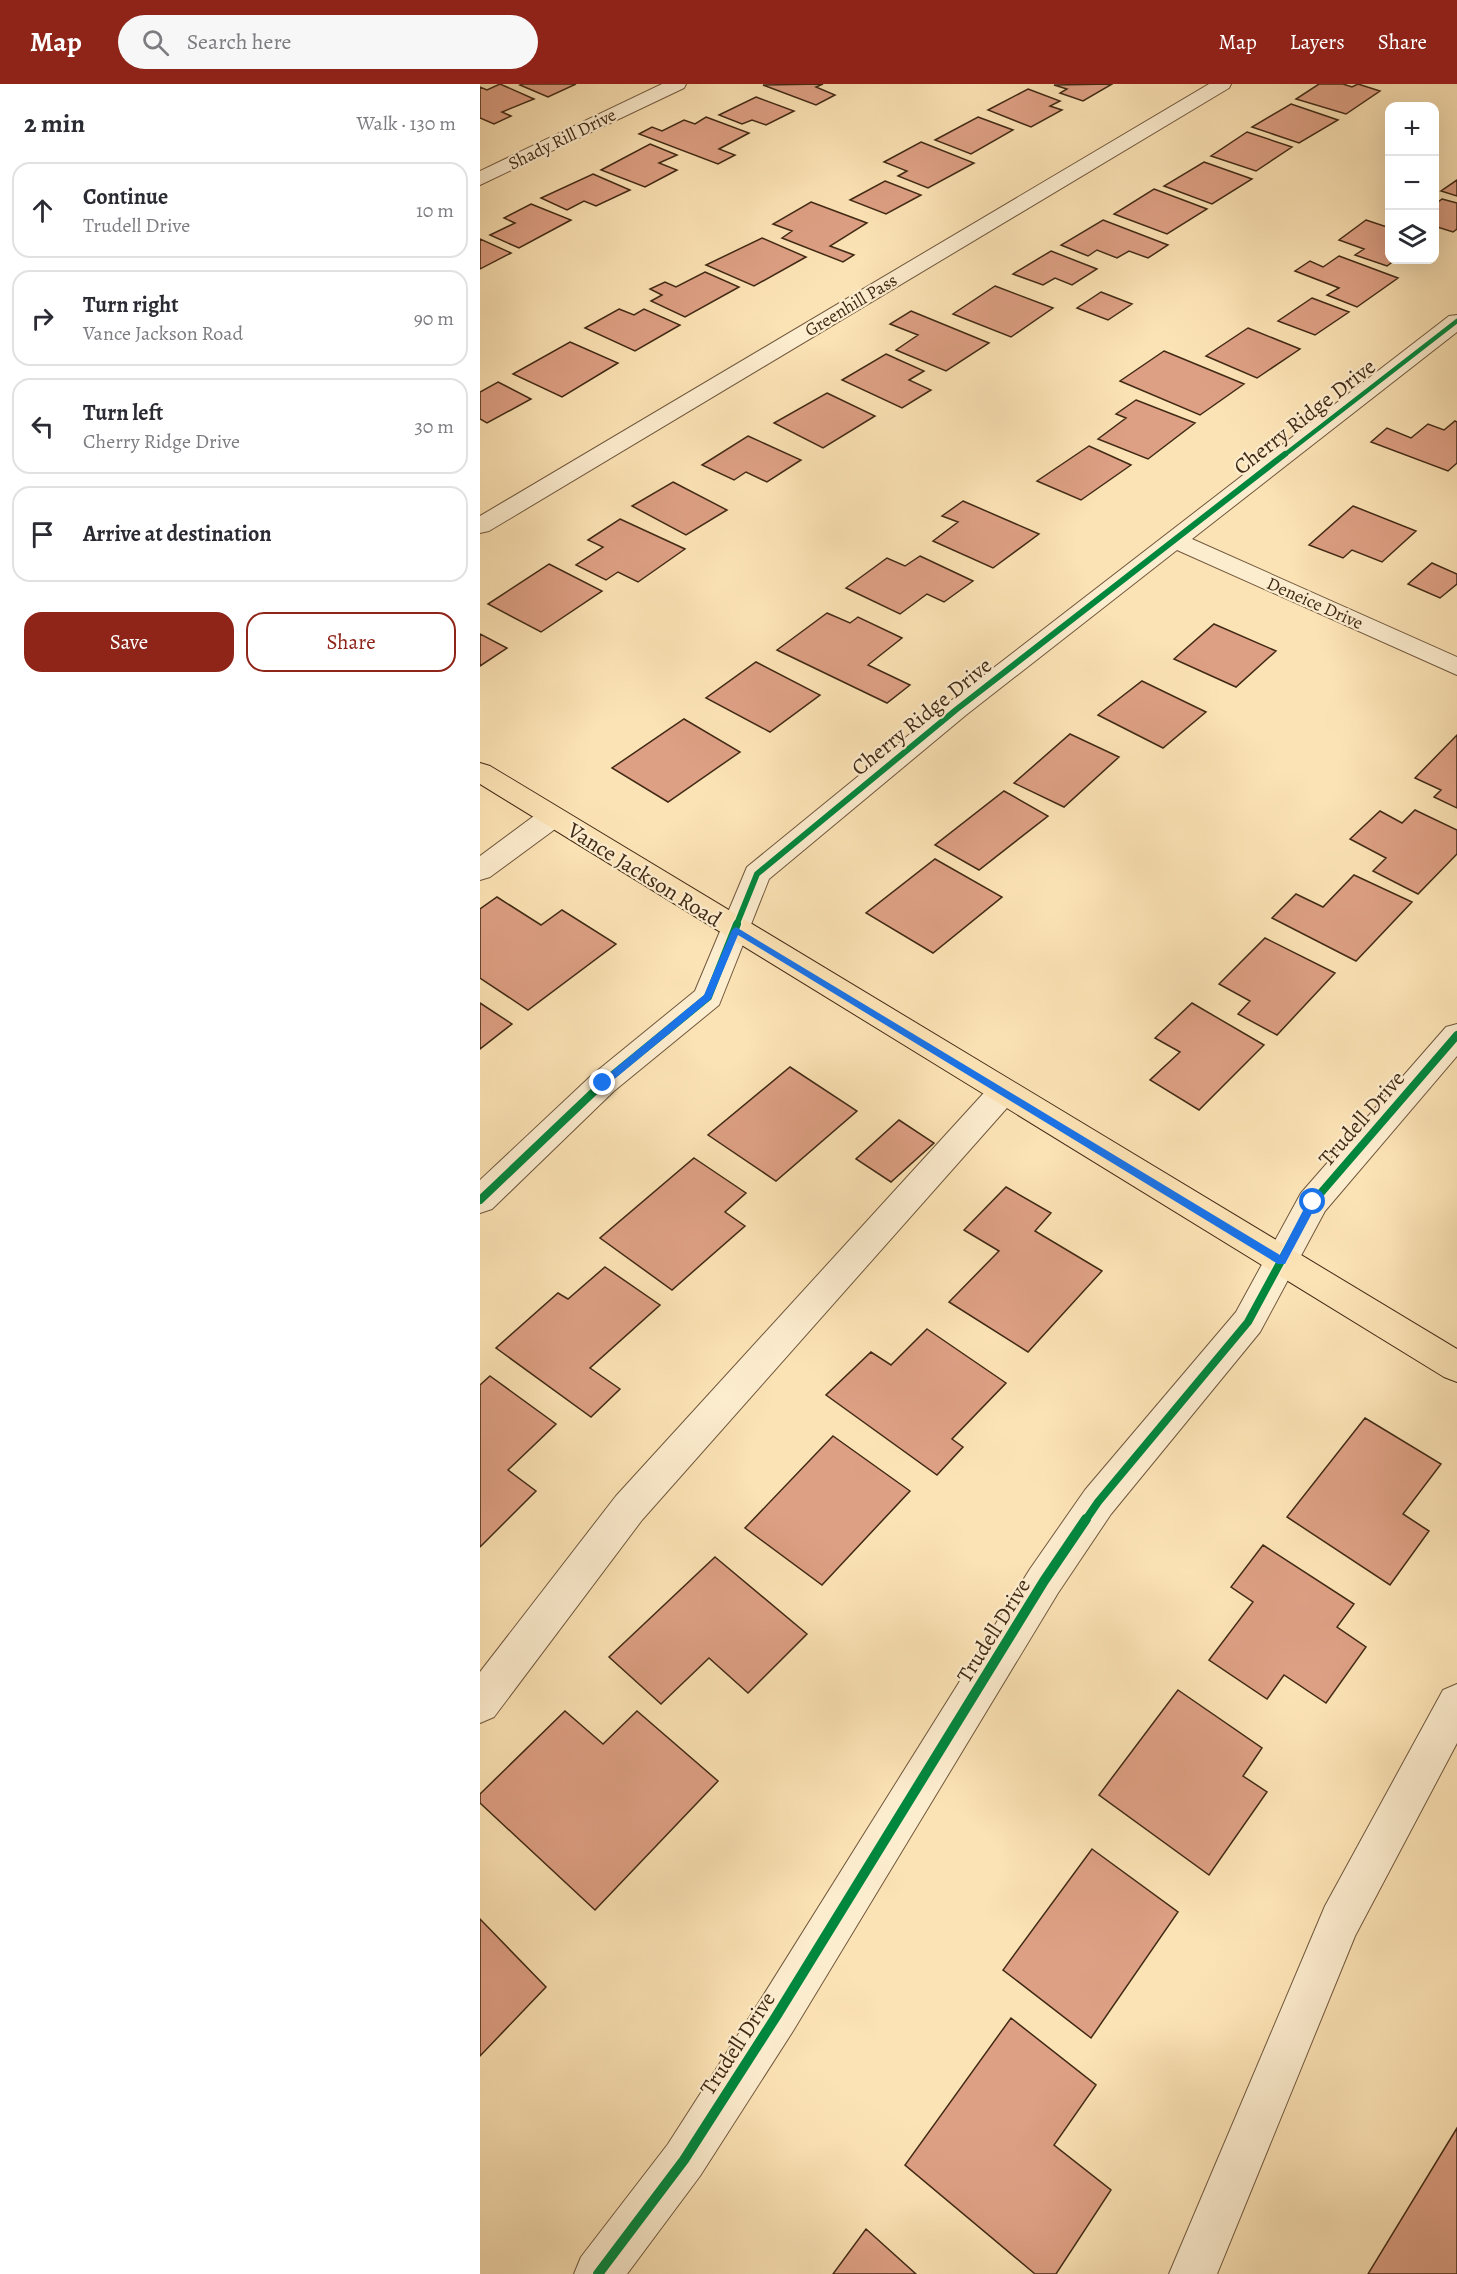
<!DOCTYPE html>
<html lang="en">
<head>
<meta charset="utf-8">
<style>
	body { margin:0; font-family:Alegreya,serif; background:#f7f7f7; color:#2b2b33 }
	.controls { position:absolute; right:18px; top:18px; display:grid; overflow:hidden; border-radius:12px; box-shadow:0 6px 24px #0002 }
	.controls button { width:54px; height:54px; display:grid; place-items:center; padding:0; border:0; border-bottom:2px solid #e1e1e2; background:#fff; color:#2b2b33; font:30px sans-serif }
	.stop { position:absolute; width:18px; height:18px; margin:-14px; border:4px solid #1a73e8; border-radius:50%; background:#fff }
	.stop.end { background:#1a73e8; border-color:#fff; box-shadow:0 2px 6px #0008 }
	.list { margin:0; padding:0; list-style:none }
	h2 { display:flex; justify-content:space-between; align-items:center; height:78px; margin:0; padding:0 24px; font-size:26px }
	h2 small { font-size:20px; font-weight:400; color:#7c7c81 }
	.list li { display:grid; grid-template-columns:39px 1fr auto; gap:18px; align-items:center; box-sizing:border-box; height:96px; margin:0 12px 12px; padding:0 12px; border:2px solid #e1e1e2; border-radius:18px }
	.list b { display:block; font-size:22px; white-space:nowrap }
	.list p { margin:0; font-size:20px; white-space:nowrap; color:#7c7c81 }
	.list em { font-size:20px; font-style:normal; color:#7c7c81 }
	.actions { display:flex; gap:12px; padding:18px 24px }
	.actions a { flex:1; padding:14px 0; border:2px solid #8f2418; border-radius:18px; text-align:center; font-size:21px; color:#8f2418 }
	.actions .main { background:#8f2418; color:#fff }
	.icon { flex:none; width:33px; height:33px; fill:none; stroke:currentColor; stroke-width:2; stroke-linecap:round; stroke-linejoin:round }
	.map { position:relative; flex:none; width:977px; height:2190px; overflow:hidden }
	header { display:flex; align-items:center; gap:36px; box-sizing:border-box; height:84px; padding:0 30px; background:#8f2418; color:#fff }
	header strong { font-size:28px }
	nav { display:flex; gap:33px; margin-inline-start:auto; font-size:21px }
	.search { width:420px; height:54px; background:#f7f7f7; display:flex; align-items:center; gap:15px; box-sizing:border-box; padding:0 21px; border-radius:33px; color:#7c7c81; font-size:22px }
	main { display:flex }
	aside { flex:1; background:#fff }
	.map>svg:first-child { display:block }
	.building { fill:#dea084; stroke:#412a15; stroke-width:1.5 }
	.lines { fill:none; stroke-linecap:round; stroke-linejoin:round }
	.minor-casing { stroke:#70583d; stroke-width:2 }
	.major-casing { stroke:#412a15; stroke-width:2 }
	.minor { fill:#fdedcf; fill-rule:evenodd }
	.major { fill:#fce3b5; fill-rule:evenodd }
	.cycleway-far3-casing { stroke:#fdedcf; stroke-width:7 }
	.cycleway-far2-casing { stroke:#fdedcf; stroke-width:9 }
	.cycleway-far1-casing { stroke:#fdedcf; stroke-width:11 }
	.cycleway-casing { stroke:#fdedcf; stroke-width:14 }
	.cycleway-far3 { stroke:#00873e; stroke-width:4.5 }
	.cycleway-far2 { stroke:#00873e; stroke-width:6 }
	.cycleway-far1 { stroke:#00873e; stroke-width:8 }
	.cycleway { stroke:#00873e; stroke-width:10 }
	.route { fill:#1a73e8 }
	.labels { text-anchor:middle; stroke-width:4.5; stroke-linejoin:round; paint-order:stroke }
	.far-street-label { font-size:18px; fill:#412a15; stroke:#fdedcf }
	.street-label { font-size:22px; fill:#412a15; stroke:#fdedcf }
</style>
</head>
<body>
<header>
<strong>Map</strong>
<div class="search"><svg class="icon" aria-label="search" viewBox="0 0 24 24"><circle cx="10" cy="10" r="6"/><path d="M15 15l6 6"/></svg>Search here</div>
<nav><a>Map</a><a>Layers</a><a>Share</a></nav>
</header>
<main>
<aside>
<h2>2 min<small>Walk · 130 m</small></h2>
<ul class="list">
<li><svg class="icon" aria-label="ahead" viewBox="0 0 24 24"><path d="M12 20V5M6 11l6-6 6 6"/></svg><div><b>Continue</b><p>Trudell Drive</p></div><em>10 m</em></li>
<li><svg class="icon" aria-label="right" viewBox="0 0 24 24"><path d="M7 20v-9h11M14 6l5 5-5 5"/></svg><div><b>Turn right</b><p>Vance Jackson Road</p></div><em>90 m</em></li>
<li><svg class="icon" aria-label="left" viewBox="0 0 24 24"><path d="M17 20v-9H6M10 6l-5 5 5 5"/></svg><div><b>Turn left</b><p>Cherry Ridge Drive</p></div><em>30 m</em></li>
<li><svg class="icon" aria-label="arrive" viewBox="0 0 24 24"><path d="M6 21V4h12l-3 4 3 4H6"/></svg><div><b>Arrive at destination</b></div></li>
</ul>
<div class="actions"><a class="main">Save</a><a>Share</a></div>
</aside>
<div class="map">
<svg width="977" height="2190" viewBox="0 0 977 2190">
	<rect width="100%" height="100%" fill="#fce3b5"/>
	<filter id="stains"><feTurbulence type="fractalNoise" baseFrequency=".00333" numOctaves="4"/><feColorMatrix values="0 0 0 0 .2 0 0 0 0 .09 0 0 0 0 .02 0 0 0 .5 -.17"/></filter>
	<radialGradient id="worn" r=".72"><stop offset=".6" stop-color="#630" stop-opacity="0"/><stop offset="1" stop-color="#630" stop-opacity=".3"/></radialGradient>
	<path class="building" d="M20,0L54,15L22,28L31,32L14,40L0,34V3L7,6Z
		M43,0H96L68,13L40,1Z
		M343,0L336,3L355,11L336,21L283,1Z
		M632,0L603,17L580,9L587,5L574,1Z
		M839,0H863L872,3L878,0L900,7L866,30L816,15Z
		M548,5L580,17L570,22L582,26L551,43L508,26Z
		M276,13L314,27L286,41L272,36L262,40L239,31Z
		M811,20L858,36L819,59L772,43Z
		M226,33L269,49L239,65L255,71L238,80L159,50L172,43L182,47L204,36L215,40Z
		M498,33L533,46L491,70L455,56Z
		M767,48L812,63L776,87L731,72Z
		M441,58L494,79L448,104L418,92L427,87L404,78Z
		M170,60L197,71L179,79L197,86L165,103L121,86Z
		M724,78L772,95L732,120L684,102Z
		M113,90L150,106L116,122L104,117L87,126L61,114Z
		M977,96V112L961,107Z
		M405,97L441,111L406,130L370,116Z
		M674,105L727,125L687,150L634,130Z
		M962,115L977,119V145L973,148L954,142V121Z
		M331,118L387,139L350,162L374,171L363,178L302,154L312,147L293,140Z
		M51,120L91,136L39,164L10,151L35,139L24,134Z
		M623,136L688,161L668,174L649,167L637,174L617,166L608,172L581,161Z
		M886,136L910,144V176H915L907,182L875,171L884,165L859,156Z
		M282,154L326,173L274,202L226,181Z
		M0,155L31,169L0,185Z
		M571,167L617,185L592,201L575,194L563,201L533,190Z
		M859,172L918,194L877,223L847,211L859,204L815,187L830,177L843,183Z
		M225,188L259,203L205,233L171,217L182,211L170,205L185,198L196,203Z
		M515,202L573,224L531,253L473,230Z
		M621,208L652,220L628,236L597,224Z
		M832,214L869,228L835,251L798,237Z
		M139,225L154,231L164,225L200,241L155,267L105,244Z
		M431,227L509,259L466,287L416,266L438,251L410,240Z
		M768,244L820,265L777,294L726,272Z
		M90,258L138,279L82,313L33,290Z
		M684,267L764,300L720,331L640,297Z
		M406,270L444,287L429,296L451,306L422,324L362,296Z
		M18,298L51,315L7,339L0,335V308Z
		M347,309L395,332L343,364L294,339Z
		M656,316L715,339L668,375L618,355L646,334L636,330Z
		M975,337L977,338V379L968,387L891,358L907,344L931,354L948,340L964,346Z
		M268,352L321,376L287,398L266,388L254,396L222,381Z
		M609,362L651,381L601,416L557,397Z
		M193,398L247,426L206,451L152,422Z
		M483,417L559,450L513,484L453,457L478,438L462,432Z
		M873,422L936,447L902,478L872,466L863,474L829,461Z
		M140,435L205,465L158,498L138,488L126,496L96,481L123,463L108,456Z
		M440,472L493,497L464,518L447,510L420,530L366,504L407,474L425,482Z
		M952,479L977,490V500L960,514L928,500Z
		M69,480L122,507L61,548L8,520Z
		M347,529L370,539L378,533L422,554L388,581L430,601L407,619L297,566Z
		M734,540L796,567L756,603L694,575Z
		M0,550L27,564L0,582Z
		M276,578L340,611L290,648L226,614Z
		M662,597L726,628L683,664L618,631Z
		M204,635L260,668L188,718L132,684Z
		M590,650L639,673L584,723L534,699Z
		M977,651V724L954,713L961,706L935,694Z
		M524,707L568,732L499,786L455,761Z
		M935,726L977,746V770L938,810L893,787L906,774L870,755L900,727L922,739Z
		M455,775L522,813L453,869L386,829Z
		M874,791L932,818L876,877L792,834L816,810L843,823Z
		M17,813L61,841L82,826L136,860L48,926L0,894V825Z
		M785,854L855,889L797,951L758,930L770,917L739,900Z
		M0,919L32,940L0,965Z
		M712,919L784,961L719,1026L670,996L700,968L675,954Z
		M310,983L377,1027L296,1097L228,1051Z
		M419,1036L454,1059L411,1098L376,1075Z
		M214,1074L266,1109L245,1128L265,1142L192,1206L120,1154Z
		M526,1103L571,1129L555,1147L622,1187L548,1268L469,1218L519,1167L484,1146Z
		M125,1183L180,1221L110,1284L140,1305L111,1333L16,1264L78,1209L88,1215Z
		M447,1245L526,1299L472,1355L483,1363L457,1391L346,1311L391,1268L411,1281Z
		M10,1292L76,1340L28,1386L56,1407L0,1463V1301Z
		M885,1334L961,1380L923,1430L949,1447L910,1501L807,1433Z
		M353,1352L430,1407L342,1501L265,1444Z
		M783,1461L874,1520L857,1543L886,1563L846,1619L804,1591L787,1615L729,1576L773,1518L751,1503Z
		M235,1473L327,1550L268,1609L229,1574L181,1620L129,1573Z
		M698,1606L782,1664L763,1692L787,1708L729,1791L619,1711Z
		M85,1627L123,1660L157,1627L238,1697L115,1826L0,1719V1710Z
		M612,1765L698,1828L611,1954L523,1886Z
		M0,1835L66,1903L0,1972Z
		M531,1934L616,2001L574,2061L631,2106L576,2190H555L425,2081Z
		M977,2044V2190H888Z
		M386,2145L436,2190H353Z"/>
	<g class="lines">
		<g class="minor-casing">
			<path id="minor" d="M182,0H206L204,4L0,101V87Z
				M729,0H751L749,4L9,447L0,449V432Z
				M977,231V248L712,455L977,573V591L697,466L486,631L289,795L239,921L134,1007L12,1125L0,1129V1096L112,991L215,907L267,783L468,619L969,232Z
				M72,724L82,726L86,733L82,740L10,793L0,796V772L62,726Z
				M977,940V972L845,1127L780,1248L631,1430L578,1509L313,1947L220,2092L147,2190H94L101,2173L188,2060L281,1915L550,1485L605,1406L756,1228L821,1109L966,943Z
				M523,996L534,1000L539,1008L534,1016L162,1436L14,1633L0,1639V1588L136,1412L512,1000Z
				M977,1600V1659L875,1852L737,2190H689L845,1822L963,1606Z"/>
		</g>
		<g class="major-casing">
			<path id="major" d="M0,679L10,682L977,1265V1298L964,1293L0,700Z"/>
		</g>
		<use href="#minor" class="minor"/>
		<use href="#major" class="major"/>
		<g class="cycleway-far3-casing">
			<path id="cycleway-far3" d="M803,372L977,237"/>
		</g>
		<g class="cycleway-far2-casing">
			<path id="cycleway-far2" d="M256,842L277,790L477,625L805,370"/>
		</g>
		<g class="cycleway-far1-casing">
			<path id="cycleway-far1" d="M0,1116L123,999L228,913L257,840
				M605,1437L618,1418L768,1238L833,1118L977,951"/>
		</g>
		<g class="cycleway-casing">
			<path id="cycleway" d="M118,2190L204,2076L297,1931L564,1497L606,1435"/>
		</g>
		<use href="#cycleway-far3" class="cycleway-far3"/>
		<use href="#cycleway-far2" class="cycleway-far2"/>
		<use href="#cycleway-far1" class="cycleway-far1"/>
		<use href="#cycleway" class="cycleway"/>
	</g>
	<path class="route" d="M256,843L800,1171L829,1115H836L838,1118L805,1180H798L258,851L231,915L126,1002H120V997L224,911L252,846Z"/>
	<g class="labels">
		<g class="far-street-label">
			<text transform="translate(82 55) rotate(-26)" y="6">Shady Rill Drive</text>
			<text transform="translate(371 221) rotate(-31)" y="6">Greenhill Pass</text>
			<text transform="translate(835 519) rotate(24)" y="6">Deneice Drive</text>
		</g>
		<g class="street-label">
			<text transform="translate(824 332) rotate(-38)" y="8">Cherry Ridge Drive</text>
			<text transform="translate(441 632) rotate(-39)" y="8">Cherry Ridge Drive</text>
			<text transform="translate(165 790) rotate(32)" y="8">Vance Jackson Road</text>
			<text transform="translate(881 1034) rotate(-49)" y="8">Trudell Drive</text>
			<text transform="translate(513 1546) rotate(-58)" y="8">Trudell Drive</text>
			<text transform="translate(257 1959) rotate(-57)" y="8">Trudell Drive</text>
		</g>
	</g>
	<rect width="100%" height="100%" filter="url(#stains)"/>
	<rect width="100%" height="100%" fill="url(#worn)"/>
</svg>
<div class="controls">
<button>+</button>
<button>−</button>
<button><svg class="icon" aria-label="layers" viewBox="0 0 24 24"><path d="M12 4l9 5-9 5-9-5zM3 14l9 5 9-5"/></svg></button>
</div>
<div class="stop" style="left:833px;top:1118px"></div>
<div class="stop end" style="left:123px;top:999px"></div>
</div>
</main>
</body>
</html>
